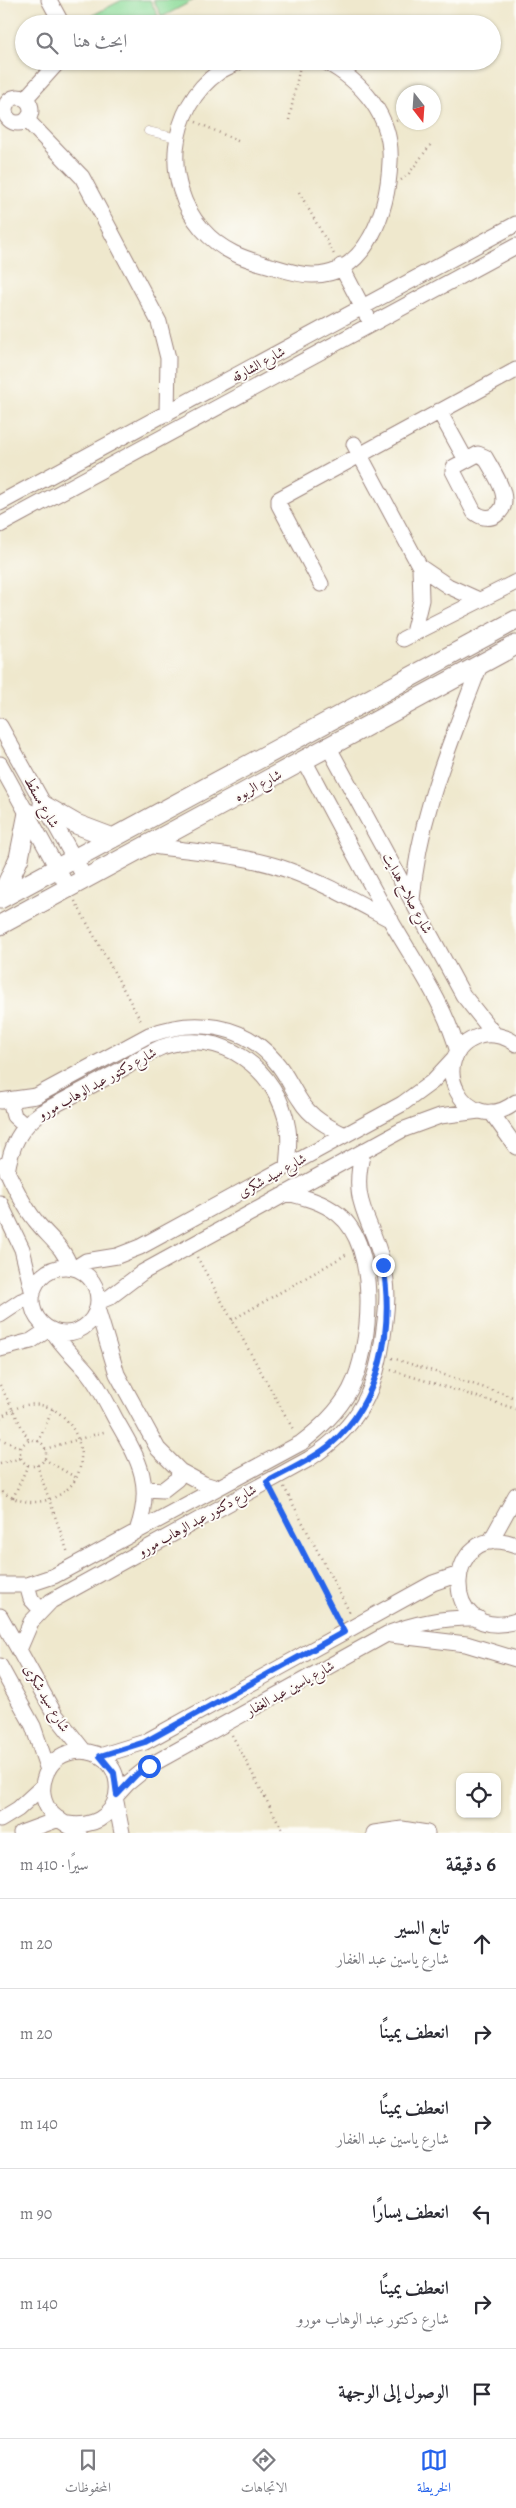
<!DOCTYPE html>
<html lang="ar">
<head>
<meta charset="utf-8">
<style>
	body { margin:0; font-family:Alegreya,Amiri,serif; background:#f2f2f3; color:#2b2b33; direction:rtl }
	.controls { position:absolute; right:15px; bottom:15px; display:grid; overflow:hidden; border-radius:10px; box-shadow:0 1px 4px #0004 }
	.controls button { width:45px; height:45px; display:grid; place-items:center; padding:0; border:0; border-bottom:1px solid #e1e1e2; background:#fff; color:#2b2b33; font:25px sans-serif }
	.compass { position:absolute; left:396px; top:85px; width:45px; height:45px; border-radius:50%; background:#fff; box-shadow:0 1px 4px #0004; rotate:163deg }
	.stop { position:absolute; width:15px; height:15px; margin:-11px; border:4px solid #2563eb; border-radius:50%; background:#fff }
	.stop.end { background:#2563eb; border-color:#fff; box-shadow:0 1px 5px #0008 }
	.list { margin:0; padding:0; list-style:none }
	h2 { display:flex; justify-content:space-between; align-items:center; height:65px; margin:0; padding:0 20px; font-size:21px }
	h2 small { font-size:16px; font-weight:400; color:#7c7c81 }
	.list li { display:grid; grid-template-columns:32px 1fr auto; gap:15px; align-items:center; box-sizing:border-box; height:90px; padding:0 20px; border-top:1px solid #e1e1e2 }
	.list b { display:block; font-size:19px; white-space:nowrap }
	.list p { margin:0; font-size:16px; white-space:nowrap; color:#7c7c81 }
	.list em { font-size:16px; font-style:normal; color:#7c7c81 }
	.icon { flex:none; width:28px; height:28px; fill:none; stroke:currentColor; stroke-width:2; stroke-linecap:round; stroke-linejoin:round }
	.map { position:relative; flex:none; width:516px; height:1833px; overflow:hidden; direction:ltr }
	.search { position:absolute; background:#fff; box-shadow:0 1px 4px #0004; left:15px; right:15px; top:15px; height:55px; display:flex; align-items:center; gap:12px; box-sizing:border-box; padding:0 18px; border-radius:28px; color:#7c7c81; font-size:19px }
	.sheet { height:605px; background:#fff }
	nav { display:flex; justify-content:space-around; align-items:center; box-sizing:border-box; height:70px; border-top:1px solid #e1e1e2; background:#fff; font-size:14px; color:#7c7c81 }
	nav a { display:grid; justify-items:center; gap:2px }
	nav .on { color:#2563eb }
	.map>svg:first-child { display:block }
	.green { fill:#8cdb99; stroke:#6b7d62 }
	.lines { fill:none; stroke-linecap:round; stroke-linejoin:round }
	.service-casing { stroke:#9c847c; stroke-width:9 }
	.minor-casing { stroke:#9c847c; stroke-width:17 }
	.tertiary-casing { stroke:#9c847c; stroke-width:21 }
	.path { stroke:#9c847c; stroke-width:2.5; stroke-dasharray:1 4; stroke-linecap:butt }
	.service { stroke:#fff; stroke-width:8 }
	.minor { stroke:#fff; stroke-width:15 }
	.tertiary { stroke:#fff; stroke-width:19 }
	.route { stroke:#2563eb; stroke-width:6 }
	.labels { text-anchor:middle; stroke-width:4; stroke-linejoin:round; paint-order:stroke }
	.street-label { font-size:14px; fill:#4a1f2b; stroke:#fdfcf7 }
</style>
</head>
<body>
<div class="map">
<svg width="516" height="1833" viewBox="0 0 516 1833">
	<rect width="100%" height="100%" fill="#fdfcf7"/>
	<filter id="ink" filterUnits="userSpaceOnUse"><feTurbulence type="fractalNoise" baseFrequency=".02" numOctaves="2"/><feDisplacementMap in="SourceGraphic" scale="10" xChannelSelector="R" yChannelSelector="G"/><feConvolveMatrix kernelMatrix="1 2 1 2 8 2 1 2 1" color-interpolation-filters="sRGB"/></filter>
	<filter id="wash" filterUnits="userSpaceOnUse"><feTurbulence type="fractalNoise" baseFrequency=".0096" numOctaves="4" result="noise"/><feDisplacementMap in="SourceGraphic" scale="20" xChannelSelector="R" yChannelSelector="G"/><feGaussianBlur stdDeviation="1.12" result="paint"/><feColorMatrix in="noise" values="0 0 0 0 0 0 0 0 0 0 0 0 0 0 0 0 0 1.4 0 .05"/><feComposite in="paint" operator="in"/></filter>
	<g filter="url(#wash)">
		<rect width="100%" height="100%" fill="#efe8cd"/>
		<path class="green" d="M122,0H150L159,18L148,24H97L93,15Z
			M153,0H194L162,17Z"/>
	</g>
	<g filter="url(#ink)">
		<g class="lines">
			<g class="service-casing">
				<path id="service" d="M148,131L177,138"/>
			</g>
			<g class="minor-casing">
				<path id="minor" d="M49,0L62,24
					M240,61C233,65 225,68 219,72C168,108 162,183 202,229C221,251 244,259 271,266C284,270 298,275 312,275C368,276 388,208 390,162C393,117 362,81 324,61
					M5 110a13 13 0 1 1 26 0a13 13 0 1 1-26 0Z
					M25,99L59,61
					M27,120L82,177L159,322L168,358L167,414
					M341,266L367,316
					M439,411L466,460
					M354,444L420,567L421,600L413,633
					M478,454L485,457C493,472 516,502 496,515C488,520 480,517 474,512L453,471L454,467Z
					M0,503L516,224
					M0,525L516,246
					M420,567L448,586L479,600
					M321,584L279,505V499L516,370
					M403,639L516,582
					M0,726L85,878
					M328,746L463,995L495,1035
					M304,760C333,814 361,868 391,921C415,963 445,1004 458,1052
					M0,764L68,888
					M146,845C193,852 243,854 288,870C324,883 357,902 391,920
					M412,900C419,813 450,745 480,665
					M516,1044C506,1036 492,1033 480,1036C421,1055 466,1142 516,1102
					M0,1101L36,1096L149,1035C193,1018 243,1023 275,1061C286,1073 291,1087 300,1100C310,1117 328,1127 345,1135
					M10,1101L14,1116L25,1126
					M491,1112L516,1147
					M4,1165C13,1183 22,1204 35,1220C48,1237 64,1247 70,1267
					M7,1172C11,1146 20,1127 42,1112C70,1097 98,1082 126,1067C137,1060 150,1052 162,1047C221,1026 279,1070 288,1129C290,1141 288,1154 287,1167
					M0,1203L22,1249L33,1294
					M32 1300a33 33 0 1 1 66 0a33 33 0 1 1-66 0Z
					M75,1268L86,1261L117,1256L140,1247L402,1104L432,1082L456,1056
					M98,1302L110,1297L143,1272L402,1130L440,1116L479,1111
					M97,1308L117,1374L158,1449L180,1471L204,1484L217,1488
					M0,1315L21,1301L32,1297
					M52,1330C62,1347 77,1359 89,1374C100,1388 108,1405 116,1420C139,1460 154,1484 137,1531
					M0,1349L31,1341L49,1329
					M146,1489L163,1490L177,1479L180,1471
					M490,1542L516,1495
					M516,1545C443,1517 437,1646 516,1621
					M0,1585H27L54,1576L301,1443C320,1428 338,1412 350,1390C372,1348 380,1247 338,1214C323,1202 304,1197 286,1193
					M27,1585L31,1599L41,1610
					M0,1616L54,1713L84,1751
					M391,1635L466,1644L516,1659
					M19,1650L31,1622L51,1601L309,1459C361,1425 377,1389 384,1329C387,1307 389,1287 383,1265C372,1217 349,1205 363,1152
					M0,1666L33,1726L48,1770
					M100,1756L145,1742L433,1583L459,1574
					M117,1795L127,1784L149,1766L387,1634C417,1622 445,1617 478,1618
					M116,1802L122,1833
					M0,1820L18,1809L43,1786
					M68,1824C135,1833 131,1742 72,1752C46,1757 35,1789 49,1810C56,1820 69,1825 79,1833
					M21,1833L59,1819
					M374,1833L402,1829L427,1833"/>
			</g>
			<g class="tertiary-casing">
				<path id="tertiary" d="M43,805L76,824L113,838
					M0,899L516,620
					M0,899L19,858L28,813
					M0,925L516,645"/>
			</g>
			<path class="path" d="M289,120L301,61
				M396,121L404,117
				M196,122L240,142
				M401,180L408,175L431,144
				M299,192L335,256
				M75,901L142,1023
				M197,1257L294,1431
				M232,1320L349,1253
				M392,1358L516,1398
				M391,1370L516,1409
				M0,1385L29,1441
				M0,1418C65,1365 121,1483 43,1501C28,1504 12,1500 0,1490
				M0,1439L21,1448
				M20 1453a13 13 0 1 1 26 0a13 13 0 1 1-26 0Z
				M38,1442L53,1409
				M45,1449L107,1431
				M44,1459L75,1477
				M0,1464L21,1458
				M37,1465L68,1553
				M284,1487L350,1613
				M273,1493L338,1620
				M13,1498L28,1465
				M232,1735L284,1833"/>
			<use href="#service" class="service"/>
			<use href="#minor" class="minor"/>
			<use href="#tertiary" class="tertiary"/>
		</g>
	</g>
	<g class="lines" filter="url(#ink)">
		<path class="route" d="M149,1766L137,1774L117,1795L114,1773L100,1756L145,1742L344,1632L267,1482C288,1470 312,1460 330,1445C381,1402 394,1328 383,1265"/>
	</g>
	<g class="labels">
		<g class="street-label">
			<text transform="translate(258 364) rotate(-29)" y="5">شارع الشارقه</text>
			<text transform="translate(258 785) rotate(-28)" y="5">شارع الربوه</text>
			<text transform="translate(42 802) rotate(61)" y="5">شارع مسقط</text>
			<text transform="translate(408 893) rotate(62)" y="5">شارع صلاح هدايت</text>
			<text transform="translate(97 1083) rotate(-29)" y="5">شارع دكتور عبد الوهاب مورو</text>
			<text transform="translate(272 1175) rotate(-29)" y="5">شارع سيد شكرى</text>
			<text transform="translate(197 1520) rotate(-29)" y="5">شارع دكتور عبد الوهاب مورو</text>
			<text transform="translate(290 1688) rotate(-29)" y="5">شارع ياسين عبد الغفار</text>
			<text transform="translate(47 1698) rotate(59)" y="5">شارع سيد شكرى</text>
		</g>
	</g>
</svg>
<div class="controls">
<button><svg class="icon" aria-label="locate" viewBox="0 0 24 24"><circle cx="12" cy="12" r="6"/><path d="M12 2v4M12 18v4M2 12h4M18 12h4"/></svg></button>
</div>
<svg class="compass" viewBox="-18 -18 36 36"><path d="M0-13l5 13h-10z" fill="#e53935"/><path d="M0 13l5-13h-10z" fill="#7c7c81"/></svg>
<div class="stop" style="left:149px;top:1766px"></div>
<div class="stop end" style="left:383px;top:1265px"></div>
<div class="search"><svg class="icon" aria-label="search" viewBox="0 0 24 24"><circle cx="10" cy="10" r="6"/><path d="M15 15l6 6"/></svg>ابحث هنا</div>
</div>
<section class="sheet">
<h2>6 دقيقة<small>سيرًا · 410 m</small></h2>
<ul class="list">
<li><svg class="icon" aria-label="ahead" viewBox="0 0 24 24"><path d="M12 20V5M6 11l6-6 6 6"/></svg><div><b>تابع السير</b><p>شارع ياسين عبد الغفار</p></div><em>20 m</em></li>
<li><svg class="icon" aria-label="right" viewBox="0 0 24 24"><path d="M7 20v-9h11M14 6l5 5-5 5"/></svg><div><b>انعطف يمينًا</b></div><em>20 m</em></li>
<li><svg class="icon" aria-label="right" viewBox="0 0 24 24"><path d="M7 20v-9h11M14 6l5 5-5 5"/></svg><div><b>انعطف يمينًا</b><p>شارع ياسين عبد الغفار</p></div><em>140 m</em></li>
<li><svg class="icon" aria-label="left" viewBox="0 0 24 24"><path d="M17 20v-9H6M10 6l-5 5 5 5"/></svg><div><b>انعطف يسارًا</b></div><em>90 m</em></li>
<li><svg class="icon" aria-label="right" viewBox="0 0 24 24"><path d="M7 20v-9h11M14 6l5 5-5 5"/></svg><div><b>انعطف يمينًا</b><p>شارع دكتور عبد الوهاب مورو</p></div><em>140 m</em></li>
<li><svg class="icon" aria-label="arrive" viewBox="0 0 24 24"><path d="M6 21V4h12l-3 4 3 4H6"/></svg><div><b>الوصول إلى الوجهة</b></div></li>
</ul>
</section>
<nav>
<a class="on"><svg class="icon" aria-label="map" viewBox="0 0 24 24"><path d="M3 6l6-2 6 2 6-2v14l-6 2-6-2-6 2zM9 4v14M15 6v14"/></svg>الخريطة</a>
<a><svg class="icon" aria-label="directions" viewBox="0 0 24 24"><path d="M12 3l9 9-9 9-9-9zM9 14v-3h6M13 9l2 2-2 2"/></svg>الاتجاهات</a>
<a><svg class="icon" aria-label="saved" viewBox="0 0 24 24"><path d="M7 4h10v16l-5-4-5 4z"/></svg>المحفوظات</a>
</nav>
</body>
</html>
